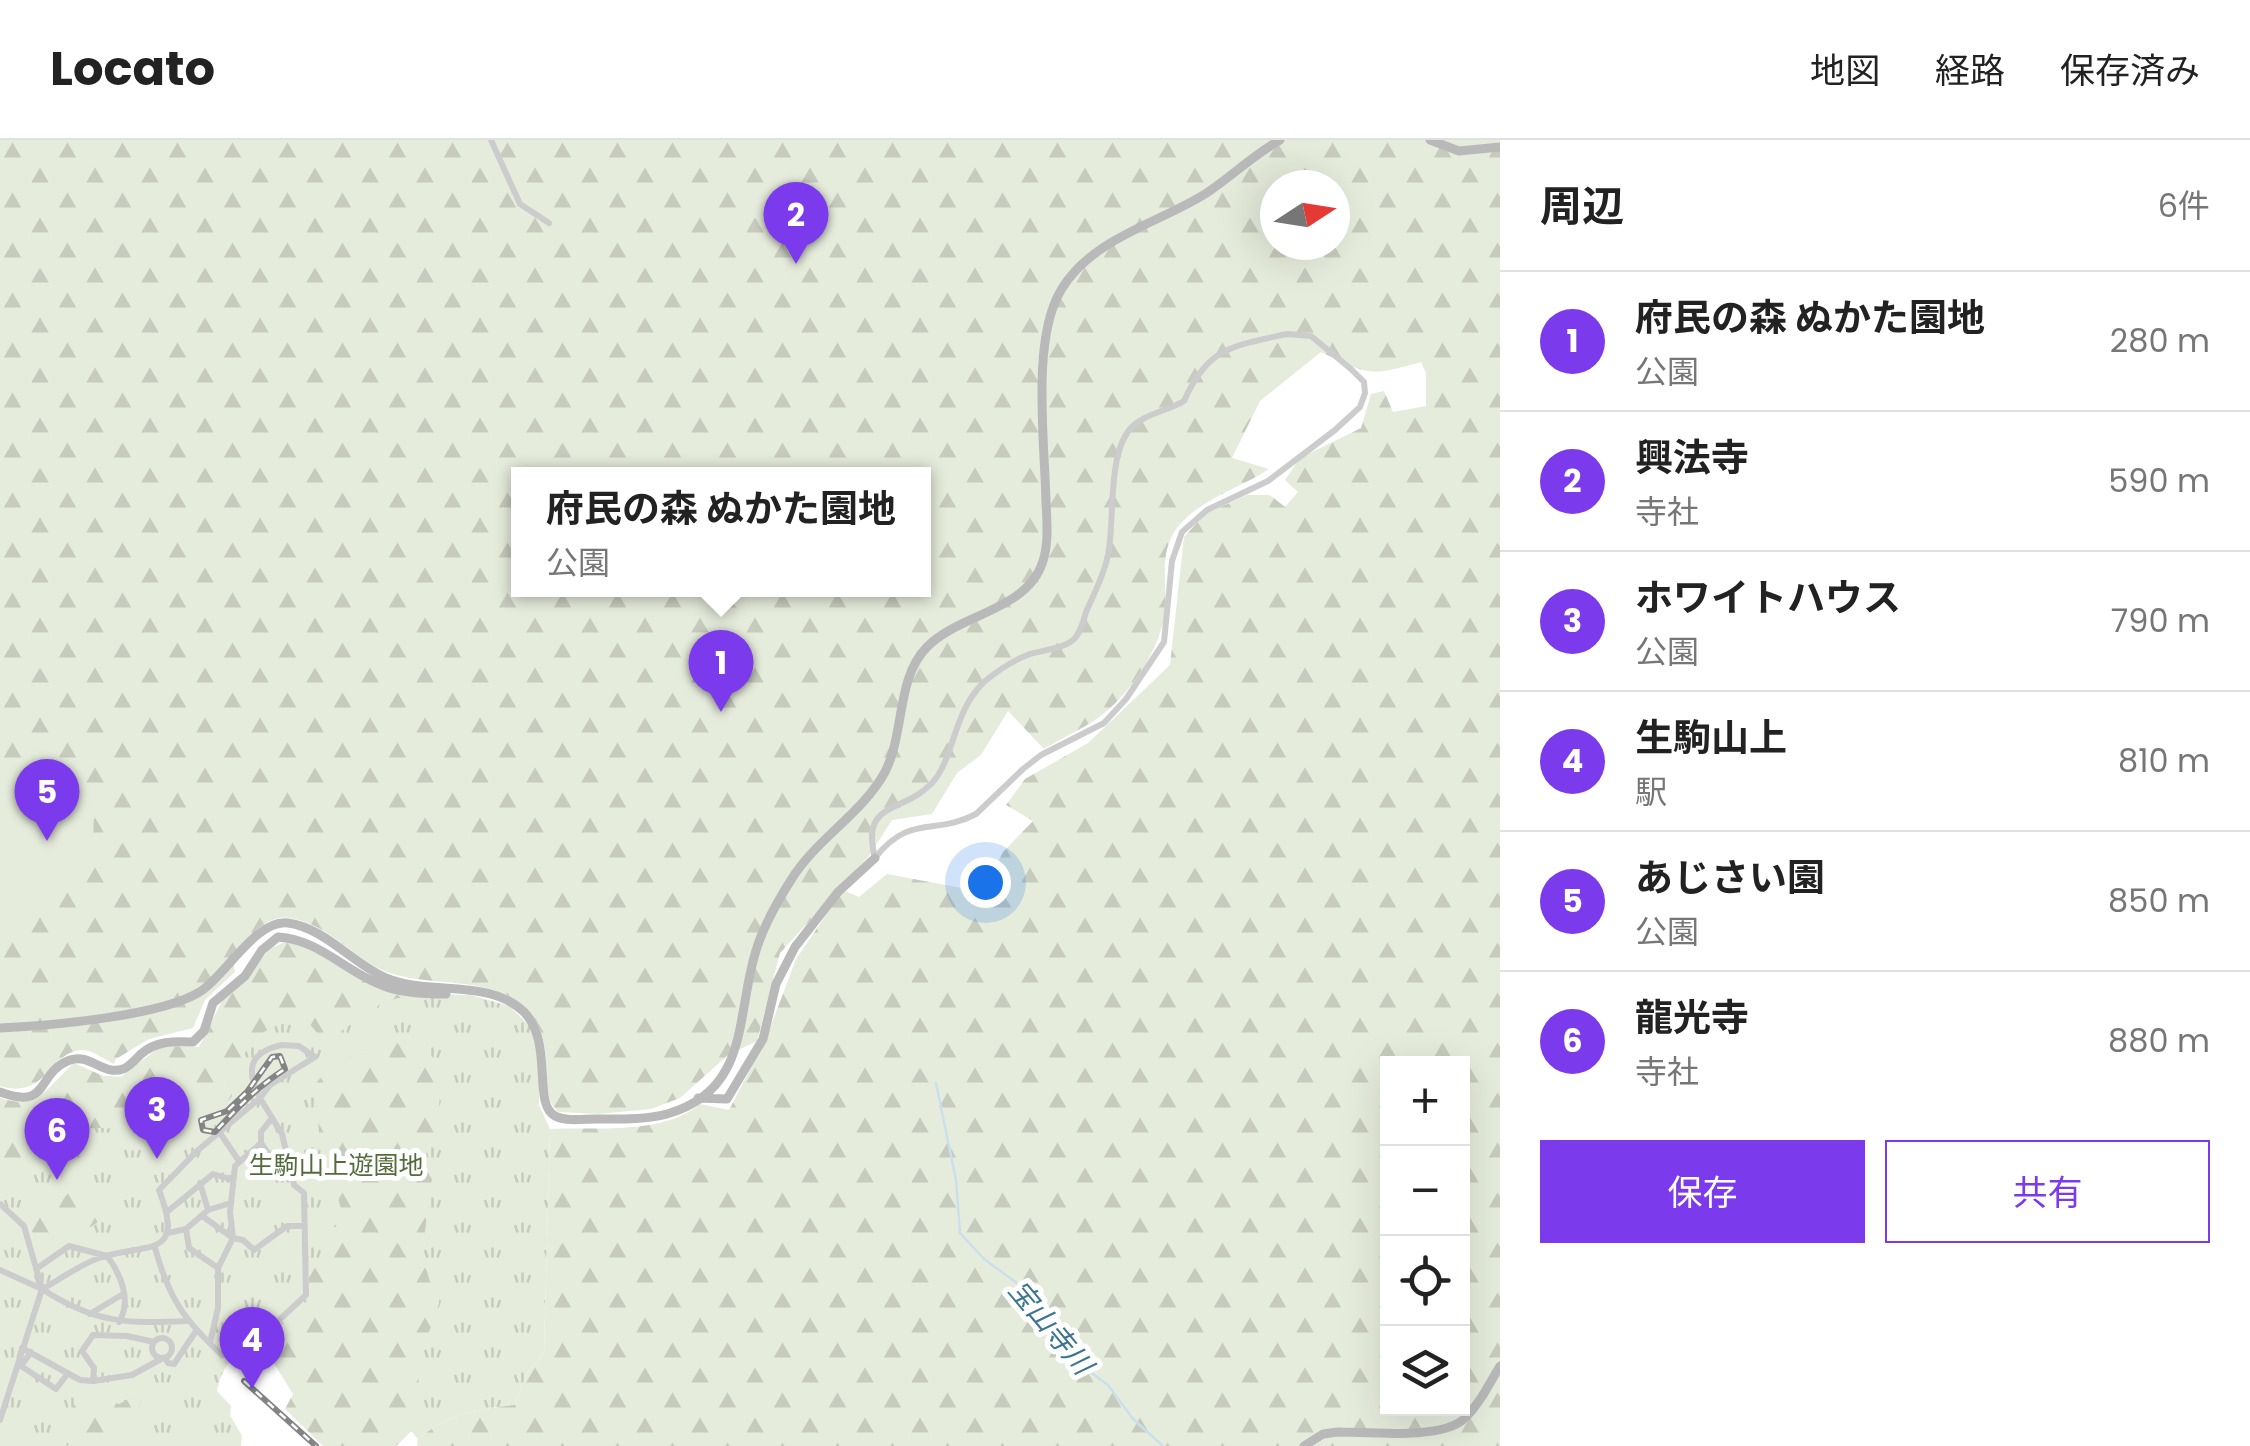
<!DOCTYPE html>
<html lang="ja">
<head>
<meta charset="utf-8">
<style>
	body { margin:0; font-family:Poppins,"Noto Sans JP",sans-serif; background:#f2f2f2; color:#222 }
	.controls { position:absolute; right:30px; bottom:30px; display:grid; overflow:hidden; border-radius:0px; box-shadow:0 10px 40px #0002 }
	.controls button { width:90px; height:90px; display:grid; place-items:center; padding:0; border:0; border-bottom:2px solid #e0e0e0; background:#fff; color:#222; font:50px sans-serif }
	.compass { position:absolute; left:1260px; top:30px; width:90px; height:90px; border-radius:50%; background:#fff; box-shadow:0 10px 40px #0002; rotate:78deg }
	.you { position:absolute; left:985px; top:742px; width:35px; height:35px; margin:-25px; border:8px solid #fff; border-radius:50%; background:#1a73e8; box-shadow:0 0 0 15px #1a73e833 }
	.badge { display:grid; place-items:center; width:65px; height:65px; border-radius:50%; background:#7c3aed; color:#fff; font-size:32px; font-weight:700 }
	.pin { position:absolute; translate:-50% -82px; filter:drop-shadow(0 2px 5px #0008) }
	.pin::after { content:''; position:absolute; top:52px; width:35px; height:30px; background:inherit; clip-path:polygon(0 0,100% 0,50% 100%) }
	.popup { position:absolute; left:511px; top:327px; width:420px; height:130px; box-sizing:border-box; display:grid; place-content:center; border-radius:0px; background:#fff; filter:drop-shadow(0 2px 8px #0005); font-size:32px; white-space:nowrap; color:#767676 }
	.popup b { font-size:38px; color:#222 }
	.popup::after { content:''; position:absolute; left:50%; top:100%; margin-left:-20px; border:20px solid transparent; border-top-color:#fff }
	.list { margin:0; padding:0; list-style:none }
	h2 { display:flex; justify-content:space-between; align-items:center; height:130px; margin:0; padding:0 40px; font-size:42px }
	h2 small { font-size:32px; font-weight:400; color:#767676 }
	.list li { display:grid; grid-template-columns:65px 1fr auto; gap:30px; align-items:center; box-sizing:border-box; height:140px; padding:0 40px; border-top:2px solid #e0e0e0 }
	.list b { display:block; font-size:38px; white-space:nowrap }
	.list p { margin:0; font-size:32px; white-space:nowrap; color:#767676 }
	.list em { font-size:32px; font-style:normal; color:#767676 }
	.actions { display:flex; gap:20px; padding:30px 40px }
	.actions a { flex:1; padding:22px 0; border:2px solid #7c3aed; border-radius:0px; text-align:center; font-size:35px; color:#7c3aed }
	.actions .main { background:#7c3aed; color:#fff }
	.icon { flex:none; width:55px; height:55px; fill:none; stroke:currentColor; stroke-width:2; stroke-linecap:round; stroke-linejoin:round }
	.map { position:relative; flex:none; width:1500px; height:1306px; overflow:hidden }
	header { display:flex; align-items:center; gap:60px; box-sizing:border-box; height:140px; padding:0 50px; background:#fff; border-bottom:2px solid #e0e0e0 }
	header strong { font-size:48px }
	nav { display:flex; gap:55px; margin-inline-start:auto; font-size:35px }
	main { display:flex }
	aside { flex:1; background:#fff }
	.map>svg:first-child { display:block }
	.grass { fill:url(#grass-tufts) }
	.forest { fill:url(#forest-firs); fill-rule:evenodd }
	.garden { fill:#e6ecdc }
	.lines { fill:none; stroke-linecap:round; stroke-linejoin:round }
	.stream { stroke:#c9e0ec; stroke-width:2.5 }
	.street { stroke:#ccc; stroke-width:6 }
	.secondary { stroke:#b9b9b9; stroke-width:9 }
	.rail-casing { stroke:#848484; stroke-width:6 }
	.rail { stroke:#fff; stroke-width:2.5; stroke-dasharray:8; stroke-linecap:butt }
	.labels { text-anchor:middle; stroke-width:10; stroke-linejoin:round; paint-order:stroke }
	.park-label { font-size:25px; fill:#546b3c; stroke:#fff }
	.water-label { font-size:28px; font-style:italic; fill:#3c7591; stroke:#fff }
</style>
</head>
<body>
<header>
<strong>Locato</strong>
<nav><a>地図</a><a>経路</a><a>保存済み</a></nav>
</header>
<main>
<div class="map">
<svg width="1500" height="1306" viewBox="0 0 1500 1306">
	<defs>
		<pattern id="grass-tufts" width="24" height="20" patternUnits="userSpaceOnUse" patternTransform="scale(2.5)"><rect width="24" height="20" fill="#e6ecdc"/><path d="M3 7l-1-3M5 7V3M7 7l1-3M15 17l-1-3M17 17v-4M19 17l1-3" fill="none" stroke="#c6cbbd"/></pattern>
		<pattern id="forest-firs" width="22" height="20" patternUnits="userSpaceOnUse" patternTransform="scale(2.5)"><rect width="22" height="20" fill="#e6ecdc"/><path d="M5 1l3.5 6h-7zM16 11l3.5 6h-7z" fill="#c6cbbd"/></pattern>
	</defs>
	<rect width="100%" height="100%" fill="#fff"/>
	<path class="grass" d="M269,809L317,813L369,844L393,853L471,855L509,866L530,886L540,914L539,965L550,989L544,1213L529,1230L514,1265C479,1269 446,1275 418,1299C406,1285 372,1242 358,1236C347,1230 249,1212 242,1214C226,1219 220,1237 217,1251L231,1266L230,1275L242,1296L241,1306H0V958C38,971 47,948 74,923L103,936L121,937L161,906L199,907Z"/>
	<path class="forest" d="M0,0H1500V1306H417L418,1299C446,1275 479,1269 514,1265L529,1230L544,1213L550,989C597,987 663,995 700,964L729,970L766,899L796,819L843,750L859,757L887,734L983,752L1003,712L1033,681L1006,665L1025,639L1088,603L1170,525L1184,397L1205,374L1247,355H1270L1285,367L1298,352L1285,340L1300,318L1361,288L1371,254L1384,251L1393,272L1426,266V233L1421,222C1368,237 1370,235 1321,212L1260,261L1232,318L1269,329C1242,347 1207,357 1184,380C1153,410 1171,447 1163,483C1154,518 1127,557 1098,578C1082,589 1062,598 1044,609L1008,571L981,615L957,633L932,674L892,680L869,716L780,813L757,901L728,915L680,958L651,969L599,974L558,972C535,952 561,900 524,866C489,836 431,847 390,833C357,823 331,784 289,778C266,774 247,800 232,814L235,832L205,860L193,888L149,899L116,919L114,924C105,920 94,911 84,910C51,908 47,961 0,946ZM1275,45H1335V105H1275ZM518,334H924V450H518ZM1388,924H1462V1268H1388Z
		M285,802L302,805L369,844L402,857L382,863L331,898L317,893L309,883C287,879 264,887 250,905C243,914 238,929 229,941L232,956C222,970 207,967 195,979L184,977L149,1007L130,1011L116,989C87,985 64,992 40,1005L33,1023L0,1048V958C38,971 47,948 74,923L103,936L121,937L161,906L199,907L224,857L248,839L269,809Z
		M413,891C427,901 427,916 441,925L438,991L429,999L426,1017L433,1031L422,1114L430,1142L439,1146V1163L427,1198L418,1201L419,1284L396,1306H323L285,1269L293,1254L262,1204L309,1159V1136L322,1113L319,1108L343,1077L338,1058L322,1029L315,944C339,917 381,903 413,891Z
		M76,1045L98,1082L72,1099L51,1091L37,1101L20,1068L34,1055L40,1054L61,1060L70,1052L69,1048Z
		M86,1247L106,1260L119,1264L139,1254L141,1260C138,1272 130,1297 115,1299C110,1300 105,1297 99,1297C86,1298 75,1306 60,1306L57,1279L72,1269L78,1258L77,1252Z"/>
	<path class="garden" d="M0,623L60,639L88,662L94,672L92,731L77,748L20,773L0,769Z"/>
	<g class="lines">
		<path class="stream" d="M936,943L956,1040L960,1093L984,1119L1021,1146L1078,1223L1108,1245L1133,1279L1163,1306"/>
		<path class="street" d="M491,0L520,64L549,83
			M1287,194L1311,196L1351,229L1364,242L1365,253L1360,267L1335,290L1268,341L1207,370L1182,392L1172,421L1164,502L1126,559L1104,583L1041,615L1023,629L976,674C935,696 910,673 875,718C860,660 903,674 932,643C955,618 952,573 984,542C997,531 1014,520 1030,514C1043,510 1062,509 1073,500C1081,493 1083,481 1086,472C1094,454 1104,435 1108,415C1115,382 1107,316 1130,289C1143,274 1168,271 1184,261C1208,207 1232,206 1287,194Z
			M282,905L299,906L315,917L270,945L260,958C246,931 248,912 282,905Z
			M220,993L239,1021
			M261,1003L268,1013L288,1018
			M200,1043L208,1070
			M0,1064L24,1086L42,1149
			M167,1072L213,1034L233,1040
			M202,1076L233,1098
			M186,1089L208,1070L231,1063
			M168,1093L186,1089L189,1108L218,1128
			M233,1098L230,1072L235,1026L261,1003V992L272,978
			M36,1129L69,1106L107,1116C121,1134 132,1161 119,1182
			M0,1130L42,1149C61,1139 79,1125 99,1118C147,1102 186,1120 159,1050L197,1011L260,958L282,994L294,1045L304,1053L306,1155L248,1209L222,1215C183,1179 169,1158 155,1108
			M90,1174L123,1154
			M152 1208a10 10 0 1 1 20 0a10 10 0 1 1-20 0Z
			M154,1202L127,1196L93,1195L82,1211L94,1228L93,1241L132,1235L161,1219
			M210,1202L218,1168V1128L233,1098L243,1100L254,1110L287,1086H305
			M22,1208L80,1240L92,1241
			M31,1212L21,1226L56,1249L68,1233
			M165,1218L168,1223L174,1224L196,1191
			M0,1280L42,1149C94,1183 127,1184 186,1181"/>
		<path class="secondary" d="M1430,0L1459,11L1500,7
			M0,888C46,886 164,876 201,851C226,835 256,779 288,783C325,788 353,824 386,838C428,856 489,838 524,872C554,902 532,964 555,976C566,982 583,979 595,979C619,979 644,980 667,974C749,951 736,878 755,814C762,788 777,762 791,740C816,699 862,674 885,632C905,593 896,538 927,507C959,474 1025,471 1042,424C1049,405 1047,382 1046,363C1045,304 1031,200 1061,150C1092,98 1157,84 1205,54C1231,37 1253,15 1280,0
			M0,952C51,971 35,933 70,920C90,913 103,936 123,929C129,927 136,919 141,914C156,901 173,901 193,902L204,891L213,863L245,836L262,810L278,797C321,800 345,832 384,846C402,853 426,854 446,854
			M698,958L727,959L763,899L776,844L795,807L838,752L875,718
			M1304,1306L1323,1294L1338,1292C1369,1292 1441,1300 1464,1279C1479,1265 1489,1244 1500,1226"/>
		<g class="rail-casing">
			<path id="rail" d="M280,916L285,929C257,947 237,968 215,992L203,990L201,980L227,971L247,952L272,917Z
				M244,1241L316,1306"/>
		</g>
		<use href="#rail" class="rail"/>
	</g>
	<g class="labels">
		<g class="park-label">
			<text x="336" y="1034">生駒山上遊園地</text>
		</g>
		<g class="water-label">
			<text transform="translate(1051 1187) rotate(50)" y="10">宝山寺川</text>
		</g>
	</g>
</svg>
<div class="controls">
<button>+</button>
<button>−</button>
<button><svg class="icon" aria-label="locate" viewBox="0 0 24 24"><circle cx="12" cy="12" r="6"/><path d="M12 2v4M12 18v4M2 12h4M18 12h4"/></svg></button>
<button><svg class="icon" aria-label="layers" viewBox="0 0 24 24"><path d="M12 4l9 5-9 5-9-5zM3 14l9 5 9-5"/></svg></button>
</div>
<svg class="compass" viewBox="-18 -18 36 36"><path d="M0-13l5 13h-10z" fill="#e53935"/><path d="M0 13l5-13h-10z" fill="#767676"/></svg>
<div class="you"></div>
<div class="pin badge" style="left:721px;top:572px">1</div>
<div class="popup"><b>府民の森 ぬかた園地</b>公園</div>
<div class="pin badge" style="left:796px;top:124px">2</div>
<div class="pin badge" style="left:157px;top:1019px">3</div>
<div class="pin badge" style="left:252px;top:1249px">4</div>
<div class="pin badge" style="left:47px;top:701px">5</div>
<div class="pin badge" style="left:57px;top:1040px">6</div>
</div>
<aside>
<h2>周辺<small>6件</small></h2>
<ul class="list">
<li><span class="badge">1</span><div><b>府民の森 ぬかた園地</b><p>公園</p></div><em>280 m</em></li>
<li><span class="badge">2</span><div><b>興法寺</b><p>寺社</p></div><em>590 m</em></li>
<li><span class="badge">3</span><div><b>ホワイトハウス</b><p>公園</p></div><em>790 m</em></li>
<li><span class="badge">4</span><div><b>生駒山上</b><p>駅</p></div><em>810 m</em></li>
<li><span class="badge">5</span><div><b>あじさい園</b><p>公園</p></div><em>850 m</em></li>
<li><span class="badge">6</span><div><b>龍光寺</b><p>寺社</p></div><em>880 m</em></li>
</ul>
<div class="actions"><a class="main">保存</a><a>共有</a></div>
</aside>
</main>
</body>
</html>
